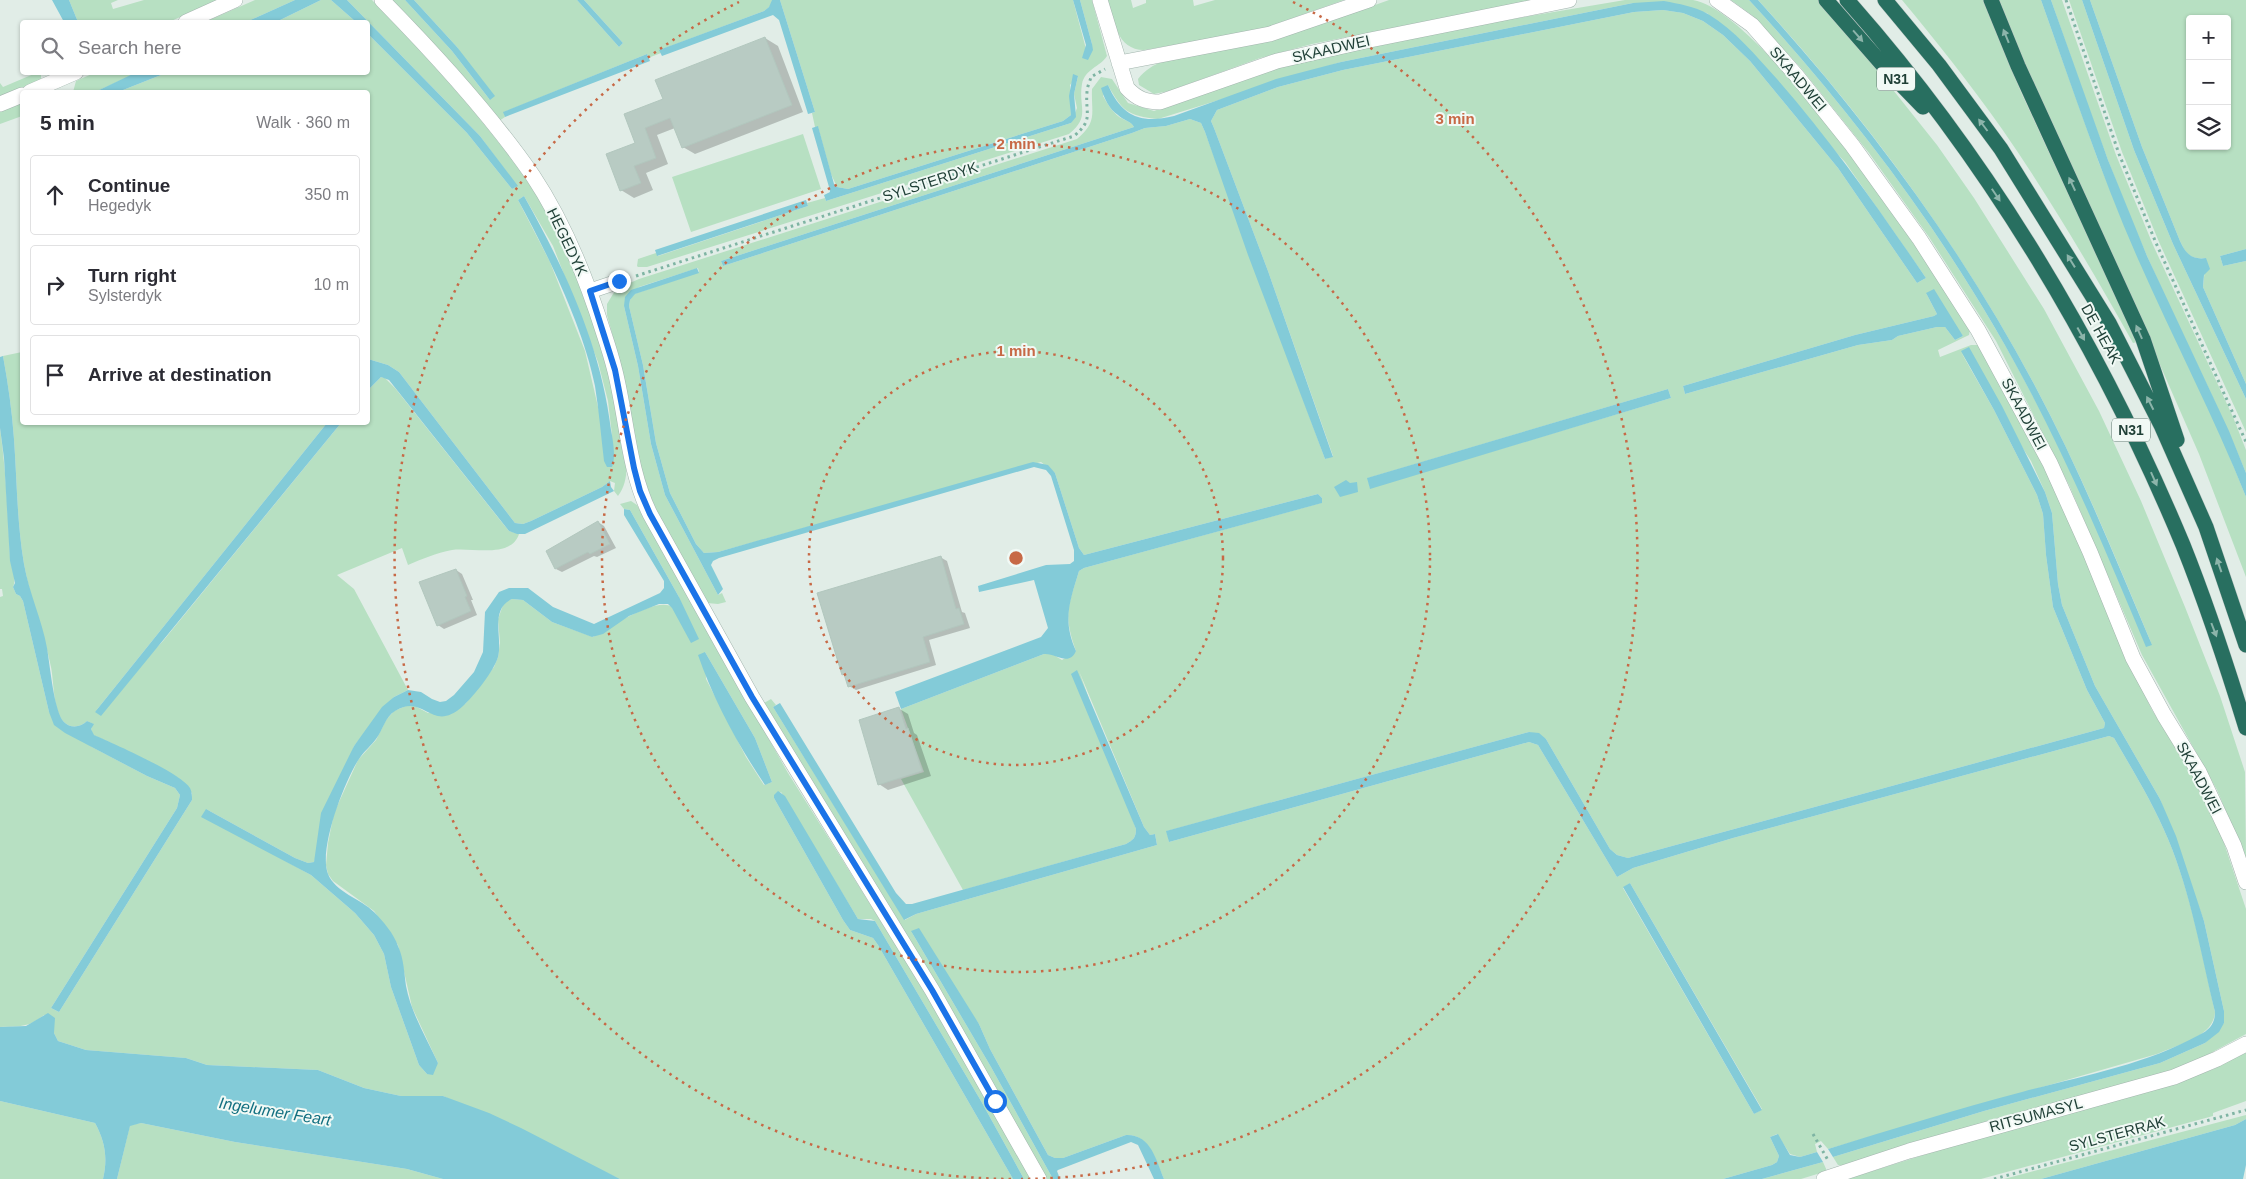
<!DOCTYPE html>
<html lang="en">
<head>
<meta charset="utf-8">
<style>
	body { margin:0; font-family:Helvetica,sans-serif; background:#f2f2f3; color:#2b2b33 }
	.controls { position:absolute; right:15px; top:15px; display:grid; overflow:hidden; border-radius:5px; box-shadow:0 1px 4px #0004 }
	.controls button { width:45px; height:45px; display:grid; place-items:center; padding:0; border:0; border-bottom:1px solid #e1e1e2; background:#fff; color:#2b2b33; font:25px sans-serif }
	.stop { position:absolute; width:15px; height:15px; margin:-11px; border:4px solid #1a73e8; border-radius:50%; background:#fff }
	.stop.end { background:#1a73e8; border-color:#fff; box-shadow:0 1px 5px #0008 }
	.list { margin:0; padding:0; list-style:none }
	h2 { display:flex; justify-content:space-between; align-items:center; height:65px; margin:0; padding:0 20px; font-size:21px }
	h2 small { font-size:16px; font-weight:400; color:#7c7c81 }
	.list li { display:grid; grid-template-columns:32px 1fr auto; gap:15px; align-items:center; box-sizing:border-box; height:80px; margin:0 10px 10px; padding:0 10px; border:1px solid #e1e1e2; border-radius:5px }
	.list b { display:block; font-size:19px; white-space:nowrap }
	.list p { margin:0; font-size:16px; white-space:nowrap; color:#7c7c81 }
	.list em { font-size:16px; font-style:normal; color:#7c7c81 }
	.icon { flex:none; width:28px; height:28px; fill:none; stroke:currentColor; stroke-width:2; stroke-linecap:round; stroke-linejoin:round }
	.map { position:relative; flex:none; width:2246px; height:1179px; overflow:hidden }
	.search { position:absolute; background:#fff; box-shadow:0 1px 4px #0004; left:20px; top:20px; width:350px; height:55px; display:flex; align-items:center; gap:12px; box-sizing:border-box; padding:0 18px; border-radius:5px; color:#7c7c81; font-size:19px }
	.panel { position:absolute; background:#fff; box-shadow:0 1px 4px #0004; left:20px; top:90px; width:350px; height:335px; border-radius:5px }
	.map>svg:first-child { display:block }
	.green { fill:#b7e0c2; fill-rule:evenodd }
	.water { fill:#83cbd8 }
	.shadow { fill:#0003 }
	.building { fill:#b8cbc3; stroke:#b2c7be }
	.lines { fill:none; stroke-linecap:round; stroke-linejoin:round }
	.minor-casing { stroke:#a3b5ae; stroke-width:16 }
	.highway-casing { stroke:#c0c9c7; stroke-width:16 }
	.path { stroke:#7eb4a3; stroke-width:3; stroke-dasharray:2.5 4; stroke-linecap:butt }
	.minor { stroke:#fff; stroke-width:15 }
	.highway { stroke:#286f60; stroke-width:15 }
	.oneway { fill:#8cb4aa }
	.route { stroke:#1a73e8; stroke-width:6 }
	.ring { fill:none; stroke:#c76946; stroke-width:2.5; stroke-dasharray:2.5 5 }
	.labels { text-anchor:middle; stroke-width:4; stroke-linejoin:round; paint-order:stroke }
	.shield { fill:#f1f9f5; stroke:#5e776f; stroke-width:1 }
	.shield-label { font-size:14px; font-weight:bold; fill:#1f3f36 }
	.street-label { font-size:15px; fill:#1f3f36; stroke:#f1f9f5 }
	.water-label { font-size:16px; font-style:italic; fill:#137081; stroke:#f1f9f5 }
	.centre { fill:#c76946; stroke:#f1f9f5; stroke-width:2.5 }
	.ring-label { font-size:15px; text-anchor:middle; font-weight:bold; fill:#c76946; stroke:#f1f9f5; stroke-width:4; stroke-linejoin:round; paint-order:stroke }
</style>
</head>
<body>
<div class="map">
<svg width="2246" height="1179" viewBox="0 0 2246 1179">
	<rect width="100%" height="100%" fill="#e1ede7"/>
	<path class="green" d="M69,0H118L111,3L113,9L144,0H218L169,22H78Z
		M255,0H295L246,22H205Z
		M321,0H331L356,22H276Z
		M347,0H372C426,56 480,114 525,178C573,247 601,331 617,412C622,438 635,474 618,496L614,491L615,483L610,481L602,487L531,521L523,524L515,523L399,372L388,365L368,359V92H118L166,73L368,72V34L467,133L512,189L517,186L480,136ZM524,196L553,246L598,362L608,401L612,435V467L585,351L550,262L518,200Z
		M392,0H405L452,51L490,100L457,47L414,0H577L619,47L623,43L584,0H772C772,6 768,8 764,11L660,50L661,53L648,58L647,54L504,112L505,117L499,121Z
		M780,0H1073L1086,49L1092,44L1080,0H1092L1107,56C1100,67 1085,69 1082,84C1078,107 1091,116 1069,134L647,267H638L637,266L638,259L656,253L658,256L808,206L807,203L825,198L826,201L1071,123L1077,108L1074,94L1078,76L1070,85L1071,115L1063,121L848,189L837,187L831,174L818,127H815L812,113L815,112Z
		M1108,0H1131L1133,8L1146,3V0H1193L1194,6L1215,0H1344L1256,31L1144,50C1117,50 1113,20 1108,0Z
		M1389,0H1532L1312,44L1260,58L1169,91L1154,94L1139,85L1138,79C1145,70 1153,65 1164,61L1266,41L1325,23Z
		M1625,0C1645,0 1675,0 1693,0C1753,10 1880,193 1917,246C1936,273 1950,303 1970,329L1969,335L1938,350L1940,357L1971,345H1978L2044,466L2067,515L2127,658L2152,710L2199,786L2222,837L2246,909V1034L2194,1062L2165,1072L1892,1149L1844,1165H1838L1833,1157L1984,1111L2160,1063L2205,1043L2224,1023V1011L2204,921L2160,799L2095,686L2062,605L2058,584L2052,513L2045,492L2031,461L1961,352L1994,410L2037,495L2043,514L2046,555L2053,607L2087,690L2105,723L2104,728L1628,858L1617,855L1610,849L1546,739L1529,732L1167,831L1169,842L1529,742L1538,745L1617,877L1633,868L1733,838L2109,736L2114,738C2133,771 2153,803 2168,839C2191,894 2202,954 2215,1012C2214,1037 2177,1045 2157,1054L1828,1149L1821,1141L1815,1144L1817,1152L1800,1157L1790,1154L1777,1134L1770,1137L1779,1156L1777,1162L1772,1165L1723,1179H1164C1156,1161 1150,1134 1126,1135L1063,1158H1055L1048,1155L990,1049L979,1024L911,931L991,1067L1053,1179H1046L938,988L764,703L771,699L776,705L773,707L905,920L916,914L1157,845L1155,834L1150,835L1144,827L1079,671L1136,829C1136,838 1133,840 1126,844L963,890L901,779L924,772L901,709L1044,654H1052L1062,660L1076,651C1063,614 1068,607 1079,571L1084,568L1321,503L1322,498L1318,494L1084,555L1079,548L1055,473L1041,462L718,552L704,553L696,544L670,493L656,443L643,365L629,306L630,300L634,294L699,272L698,268L639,287L624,306L638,366L651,444L665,495L718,595L722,593L726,602L718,604L707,603L650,501L641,474L622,369L607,315V304L613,294L618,288L639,279L1077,139C1098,122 1091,113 1092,89L1101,77L1112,79L1128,103L1154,111L1241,79L1304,61L1495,22ZM1633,3L1707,13L1845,162L1926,278L1917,283L1838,168L1750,61L1723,35L1703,21L1683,13L1663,10L1634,12L1343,70L1278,87L1217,110L1211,121L1214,128L1268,271L1333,456L1325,459L1205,132L1201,123L1190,119L1166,126L1145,128L1132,133L723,266L721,261L1134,127C1131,121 1123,120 1118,116C1111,110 1107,103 1103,96L1108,85C1122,111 1128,116 1158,119L1341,62ZM1926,293L1963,336L1955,340L1945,327H1937L1898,336L1892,340L1858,345L1685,394L1683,386L1855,335L1934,316L1937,314ZM1668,389L1671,398L1370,488L1368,478ZM1630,883L1762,1109L1761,1110L1754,1114L1623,888Z
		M1731,0H1749C1842,101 1926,210 1995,328C2055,429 2101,539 2152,645C2115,556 2079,468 2034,384C1960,246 1864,115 1758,0H1818L1846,31L1937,145L1974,198L2044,309L2099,411L2141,501L2185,607L2220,696L2245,772L2246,858L2217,790L2142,655L2069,485L1996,341L1929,237L1869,153L1800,67L1753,16Z
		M1902,0H1983L2021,92L2137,342L2133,343C2092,270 2050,198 2002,129C1971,85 1937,42 1902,0Z
		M1997,0H2041L2099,163L2139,259L2221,435L2246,497V577L2199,454L2136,310L2048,122Z
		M2051,0H2062L2116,155L2153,245L2233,417L2246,450V473C2216,399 2179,329 2147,256C2110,172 2081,86 2051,0Z
		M2069,0H2082L2134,150L2173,244L2246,399V432L2159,242L2122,152Z
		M2090,0H2246V249L2220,256L2223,266L2246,261V384L2203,287L2206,258C2191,260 2186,254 2180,241L2142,147ZM2190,19H2227V146H2190Z
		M36,73H41V81L0,97V83L3,87Z
		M94,73H137L95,92H73L76,81Z
		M22,103V116L0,124V112Z
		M803,134L821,189L691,232L672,177Z
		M22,352V422L327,423L95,712L163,641L341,423L368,422V390L381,377L385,378L395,388L500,520L509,531L519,534C511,559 471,547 452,550C436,553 422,559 408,565L402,548L337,575L354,589L408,690L394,697L354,746L314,862L308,863L295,858L206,809L260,847L311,875L355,913L374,935L384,954L391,987L419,1065L427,1074L438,1063L412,1007L398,945L374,911L333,881L328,874L326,865L328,843L334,813L358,760L376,740L386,720L394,711L406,706L413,705L428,713L465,704L494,667L498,657L500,643L498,619L503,605L507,601L512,599L523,600L552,622L593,637C608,628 657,596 672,607L679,597L630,510L624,509L620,504L631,501L637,505L643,516L788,773L925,992L1032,1179H1024L981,1101L875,921L871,919H858L781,792L774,798L843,920L850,930L873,938L878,945L1013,1179H620L443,1096H401L364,1088L318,1070L207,1065L186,1058L86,1050L58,1041L54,1033V1020L44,1015C28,1028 20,1026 0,1027V597L3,596L2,589H0V428C6,471 8,514 10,557C11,566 17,579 13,587L16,594L20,596L23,601L49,712L92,747L147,776L175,788L180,795L177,808L51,1008L59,1012L192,800V793L111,743L93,735L91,729L93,724L87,721C81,727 71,729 64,722C53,711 54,682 51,667C44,632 30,599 24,564C17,523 17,481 14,439C12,411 8,383 3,356ZM705,652L755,738L772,782L764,785L746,757L706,679Z
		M2246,1052V1101L2213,1113V1116L1981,1179H1847L1946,1148L2159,1089L2214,1069Z
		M0,1101L95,1123C105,1141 108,1158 103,1179H0Z
		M2246,1115V1119L2235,1125L2041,1179H2004Z
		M141,1123L235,1142L407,1169L443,1179H117L130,1125Z
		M1823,1162L1827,1171L1801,1179H1762Z"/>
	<path class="water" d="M52,0H69L78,22H64Z
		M295,0H321L276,22H246Z
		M331,0H347L480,136L518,186L512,189L467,133L368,34V22H356Z
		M405,0H414L457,47L495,96L490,100L452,51Z
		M577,0H584L623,43L619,47Z
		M772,0H780L815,112L808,114L779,20L773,15L662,56L659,50L764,11L769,7Z
		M1073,0H1080L1092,44L1093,50L1088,60L1082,58L1086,45Z
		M1749,0H1758C1864,116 1960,245 2034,384C2079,468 2115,557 2152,645L2146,647C2101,539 2055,430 1995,328C1926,210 1842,101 1749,0Z
		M2041,0H2051L2108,160L2147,256L2229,431L2246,473V497C2214,416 2173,339 2138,259C2101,175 2072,87 2041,0Z
		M2082,0H2090L2142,147L2180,241C2186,254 2192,260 2206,258L2210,269L2204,275L2203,287L2246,384V399L2173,244L2134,150Z
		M1664,1C1679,4 1694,6 1708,14C1735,30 1756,56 1777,79C1832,142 1879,209 1926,278L1917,283L1838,168L1750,61L1723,35L1703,21L1683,13L1663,10L1634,12L1343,70L1278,87L1217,110L1211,121L1214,128L1268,271L1333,457L1325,459L1248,255L1205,132L1201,123L1190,119L1166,126L1145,128L1132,133L723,266L721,261L1134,127C1131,121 1123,120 1118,115C1109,109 1104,98 1101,88L1108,85C1122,117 1141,124 1174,116L1276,79L1341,62L1633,3Z
		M647,54L650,61L505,117L503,112Z
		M137,72L166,73L118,92H95Z
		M1073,74L1078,76L1074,94L1076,117L1071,123L826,201L824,195L830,192L829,187L812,128L818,126L834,184L837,187L848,189L1063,121L1071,115L1069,96Z
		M524,196C565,269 601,346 611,430C613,440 616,458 612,467H607L604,461C601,436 599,411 595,386C583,326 547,253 518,200Z
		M806,200L808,206L657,256L655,250Z
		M2246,249V261L2223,266L2220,256Z
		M697,268L699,273L635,294L630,300L629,306L643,365L656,443L670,493L696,544L704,553L718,552L1033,462L1048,465L1055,473L1079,548L1084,555L1318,494L1322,498V503L1084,568L1079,571C1070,601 1062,620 1076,651C1069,667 1056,653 1044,654L901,709L895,692L1041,637L1048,628L1034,580L979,592L978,586L1046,565L1070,564L1074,561V550L1051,476L1046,470L1034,467L719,558L713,561L711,565L723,589L718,595L665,495L651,444L638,366L624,306L625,297L631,290Z
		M1934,289L1963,336L1955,340L1945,327H1937L1898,336L1892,340L1858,345L1685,394L1683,386L1855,335L1934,316L1937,314L1926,293Z
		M1969,347L2002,406L2045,492L2052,513L2058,584L2062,605L2095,686L2160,799L2176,836L2204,921L2224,1011V1023L2219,1032L2205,1043L2160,1063L1984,1111L1833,1157L1828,1149C1893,1129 1957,1109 2022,1092C2081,1076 2145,1065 2199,1035C2210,1030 2215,1023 2215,1012C2201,954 2191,894 2168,839C2153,803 2133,771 2114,738L2109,736L1733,838L1633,868L1617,877L1538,745L1529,742L1169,842L1166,831L1529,732L1539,733L1546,739L1610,849L1617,855L1628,858L2104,728L2105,723L2087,690L2053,607L2046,555L2043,514L2037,495L1994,410L1961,351Z
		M3,356C8,383 12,411 14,439C17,481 17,523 24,564C29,593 42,620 47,648C50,665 54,712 64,722C71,729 81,727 87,721L94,724L91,729L94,735C112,743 181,773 190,788C192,792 192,796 192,800L59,1012L51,1008L177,808L180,795L175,788L147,776L65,733L54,725L49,712L23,601L20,596L16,594L13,587L15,583L10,561L4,458L0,428V357Z
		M368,359L388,365L399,372L515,523L523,524L531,521L602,487L610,481L611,487L614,491L525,534H517L509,531L389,380L381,377L368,390Z
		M1668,389L1671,398L1370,489L1367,478Z
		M327,423H341L101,716L95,712Z
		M1346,480L1350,483L1357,482L1358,492L1340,497L1334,487Z
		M624,509L630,510L679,597L699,639L691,643L672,608L668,604H659L629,616L603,634L592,637L552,622L523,600L512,599C489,610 503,637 498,657C494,671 474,696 463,706C431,735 425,692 395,711C385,717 383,730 376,739C371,746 364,751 359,759C345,780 318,849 328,874C335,892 361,899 374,912C383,921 394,934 398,946C404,959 404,973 406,986C411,1013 427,1039 438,1063L433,1075L427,1074L419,1065L391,987L384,954L374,935L355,913L311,875L201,817L206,809L295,858L308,863L314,862L321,813L354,746L382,707L394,697L408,690L421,692L432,699L440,702L446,701L454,695L474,672L483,652L485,612L499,592L509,588H528L553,607L594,624L660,593L664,588V581L624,515Z
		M705,652L755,738L772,782L765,785C738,745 714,701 698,655Z
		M1077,670L1144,827L1150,835L1155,834L1157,845L916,914L904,920L773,707L780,703L896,893L906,904H912L1126,844C1133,840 1136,838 1136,829L1071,674Z
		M778,791L785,796L858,919L875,921L981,1101L1024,1179H1013L878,945L873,938L850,930L843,920L774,798V795Z
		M1630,883L1762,1110L1754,1114L1623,887Z
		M919,928L979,1024L990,1049L1048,1155L1055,1158H1063L1126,1135C1151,1134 1156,1160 1164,1179H1154L1138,1145L1131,1142L1058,1170L1057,1171L1060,1179H1053L991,1067L911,931Z
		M48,1013L55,1018L54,1033L58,1041L86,1050L186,1058L207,1065L318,1070L364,1088L401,1096H443L489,1113L521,1128L620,1179H443L407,1169L235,1142L141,1123L130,1126L117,1179H103C108,1158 105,1141 95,1123L0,1101V1027L26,1026Z
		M2246,1119V1165L2243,1179H2041L2235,1125Z
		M1778,1134L1790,1155L1800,1157L1817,1152L1823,1162L1762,1179H1723L1772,1165L1777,1162L1779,1156L1770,1137Z"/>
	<path class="shadow" d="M765,38L778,46L803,112L695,154L683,147L675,128L657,135L668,164L646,173L653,190L634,198L621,190L637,144L626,115L664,100Z
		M598,522L604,526L616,548L597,557L594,556L562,572L556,569Z
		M940,557L947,561L962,612L965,613L970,628L929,640L936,665L856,690L849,686L846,676L843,674Z
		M456,570L462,574L473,600H471L477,615L444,629L438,625Z
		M898,708L908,714L914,733L917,735L931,776L888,790L879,784Z"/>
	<path class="building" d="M765,37L792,105L682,148L670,118L645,128L656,158L634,166L641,183L620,191L606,154L635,143L624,114L663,99L655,80Z
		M598,521L610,544L590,554L588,552L555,569L546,551Z
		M941,556L956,609L959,608L964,624L923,637L930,662L848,687L844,674L842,675L817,593Z
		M456,569L467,596L465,597L471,611L437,626L419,582Z
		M899,707L906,729L908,728L922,771L878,785L859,720Z"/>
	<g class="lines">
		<g class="minor-casing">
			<path id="minor" d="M382,0C434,53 491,115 533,176C565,224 587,280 604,334C608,346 612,359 615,371C627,419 628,469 650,514L752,697L932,990L1039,1179
				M1100,0L1127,88C1137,99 1146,102 1160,102L1277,61L1370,40L1569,0
				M1717,0L1752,25L1796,75L1852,145L1919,238L1978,330L2050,463L2090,552L2133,658L2164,715L2199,772L2234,846L2246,882
				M186,22L235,0
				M1119,63L1270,34L1369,0
				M30,92L76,72
				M0,104L22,95
				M590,291L623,280
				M1824,1179L1909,1151L2174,1077L2217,1059L2246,1044"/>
		</g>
		<g class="highway-casing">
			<path id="highway" d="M1826,0L1888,71L1923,107
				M1847,0C1989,160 2101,348 2183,545C2207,605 2227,666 2246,728
				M1885,0L1939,65L2001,149L2109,323L2161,425L2206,527L2246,645
				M1991,0L2018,66L2143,339L2177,440"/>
		</g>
		<path class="path" d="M2066,0L2119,154L2156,243L2246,442
			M636,276L1074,136C1094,119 1085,115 1087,92C1087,87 1090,81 1091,77L1105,69
			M1813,1134L1829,1162
			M1994,1179L2246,1110"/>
		<use href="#minor" class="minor"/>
		<use href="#highway" class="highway"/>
	</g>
	<defs><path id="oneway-solid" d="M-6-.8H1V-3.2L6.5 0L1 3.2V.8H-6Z" transform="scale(1.25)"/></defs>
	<g class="oneway">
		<use href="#oneway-solid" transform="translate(1858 36) rotate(49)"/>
		<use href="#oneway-solid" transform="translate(2006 36) rotate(-112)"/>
		<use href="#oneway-solid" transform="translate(1983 125) rotate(-127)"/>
		<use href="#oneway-solid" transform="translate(2072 184) rotate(-115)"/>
		<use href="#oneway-solid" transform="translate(1996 195) rotate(56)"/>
		<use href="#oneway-solid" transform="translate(2071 261) rotate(-122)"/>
		<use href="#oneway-solid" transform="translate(2139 332) rotate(-114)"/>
		<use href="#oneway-solid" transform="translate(2081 334) rotate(61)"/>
		<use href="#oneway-solid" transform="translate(2150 403) rotate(-117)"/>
		<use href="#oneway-solid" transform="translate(2154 479) rotate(66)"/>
		<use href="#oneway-solid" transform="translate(2219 565) rotate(-109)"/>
		<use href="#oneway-solid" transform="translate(2214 630) rotate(69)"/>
	</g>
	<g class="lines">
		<path class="route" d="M619,281L590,291L615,370L634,468L640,491L650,514L752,697L932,990L995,1101"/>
	</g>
	<g class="ring">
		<circle cx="1016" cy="558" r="207"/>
		<circle cx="1016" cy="558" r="414"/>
		<path d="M1011 1179A621 621 0 0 1 739 2M1293 2A621 621 0 0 1 1021 1179"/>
	</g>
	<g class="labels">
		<g class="shield">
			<rect x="1877" y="67.5" width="38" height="23" rx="4"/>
			<rect x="2112" y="418.5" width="38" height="23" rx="4"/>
		</g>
		<g class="shield-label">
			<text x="1896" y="84">N31</text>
			<text x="2131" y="435">N31</text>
		</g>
		<g class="street-label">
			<text transform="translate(1331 49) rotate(-13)" y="5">SKAADWEI</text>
			<text transform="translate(1798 79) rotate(50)" y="5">SKAADWEI</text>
			<text transform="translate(930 182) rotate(-18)" y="5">SYLSTERDYK</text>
			<text transform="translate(567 242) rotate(64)" y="5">HEGEDYK</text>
			<text transform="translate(2101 334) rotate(61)" y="5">DE HEAK</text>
			<text transform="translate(2024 414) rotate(62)" y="5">SKAADWEI</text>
			<text transform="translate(2199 778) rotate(62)" y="5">SKAADWEI</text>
			<text transform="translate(2036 1115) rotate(-15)" y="5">RITSUMASYL</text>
			<text transform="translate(2117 1134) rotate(-15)" y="5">SYLSTERRAK</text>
		</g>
		<g class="water-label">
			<text transform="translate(275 1111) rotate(9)" y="6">Ingelumer Feart</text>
		</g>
	</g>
	<circle cx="1016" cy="558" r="8" class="centre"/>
	<g class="ring-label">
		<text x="1455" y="124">3 min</text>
		<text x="1016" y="149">2 min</text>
		<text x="1016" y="356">1 min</text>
	</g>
</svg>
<div class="controls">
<button>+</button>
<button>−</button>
<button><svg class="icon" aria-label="layers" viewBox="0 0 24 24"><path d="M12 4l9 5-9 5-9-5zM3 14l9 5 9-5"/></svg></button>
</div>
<div class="stop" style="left:995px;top:1101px"></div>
<div class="stop end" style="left:619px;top:281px"></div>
<div class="search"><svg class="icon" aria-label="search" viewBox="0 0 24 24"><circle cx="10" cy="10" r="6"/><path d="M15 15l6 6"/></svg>Search here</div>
<section class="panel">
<h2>5 min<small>Walk · 360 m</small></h2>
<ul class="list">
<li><svg class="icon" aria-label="ahead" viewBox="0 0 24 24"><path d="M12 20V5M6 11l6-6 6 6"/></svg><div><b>Continue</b><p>Hegedyk</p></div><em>350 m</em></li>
<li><svg class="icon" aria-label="right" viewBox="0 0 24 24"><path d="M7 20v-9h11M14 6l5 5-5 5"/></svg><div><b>Turn right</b><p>Sylsterdyk</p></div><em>10 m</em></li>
<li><svg class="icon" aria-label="arrive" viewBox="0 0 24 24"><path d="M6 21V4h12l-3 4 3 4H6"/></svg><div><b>Arrive at destination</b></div></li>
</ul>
</section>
</div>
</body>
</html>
